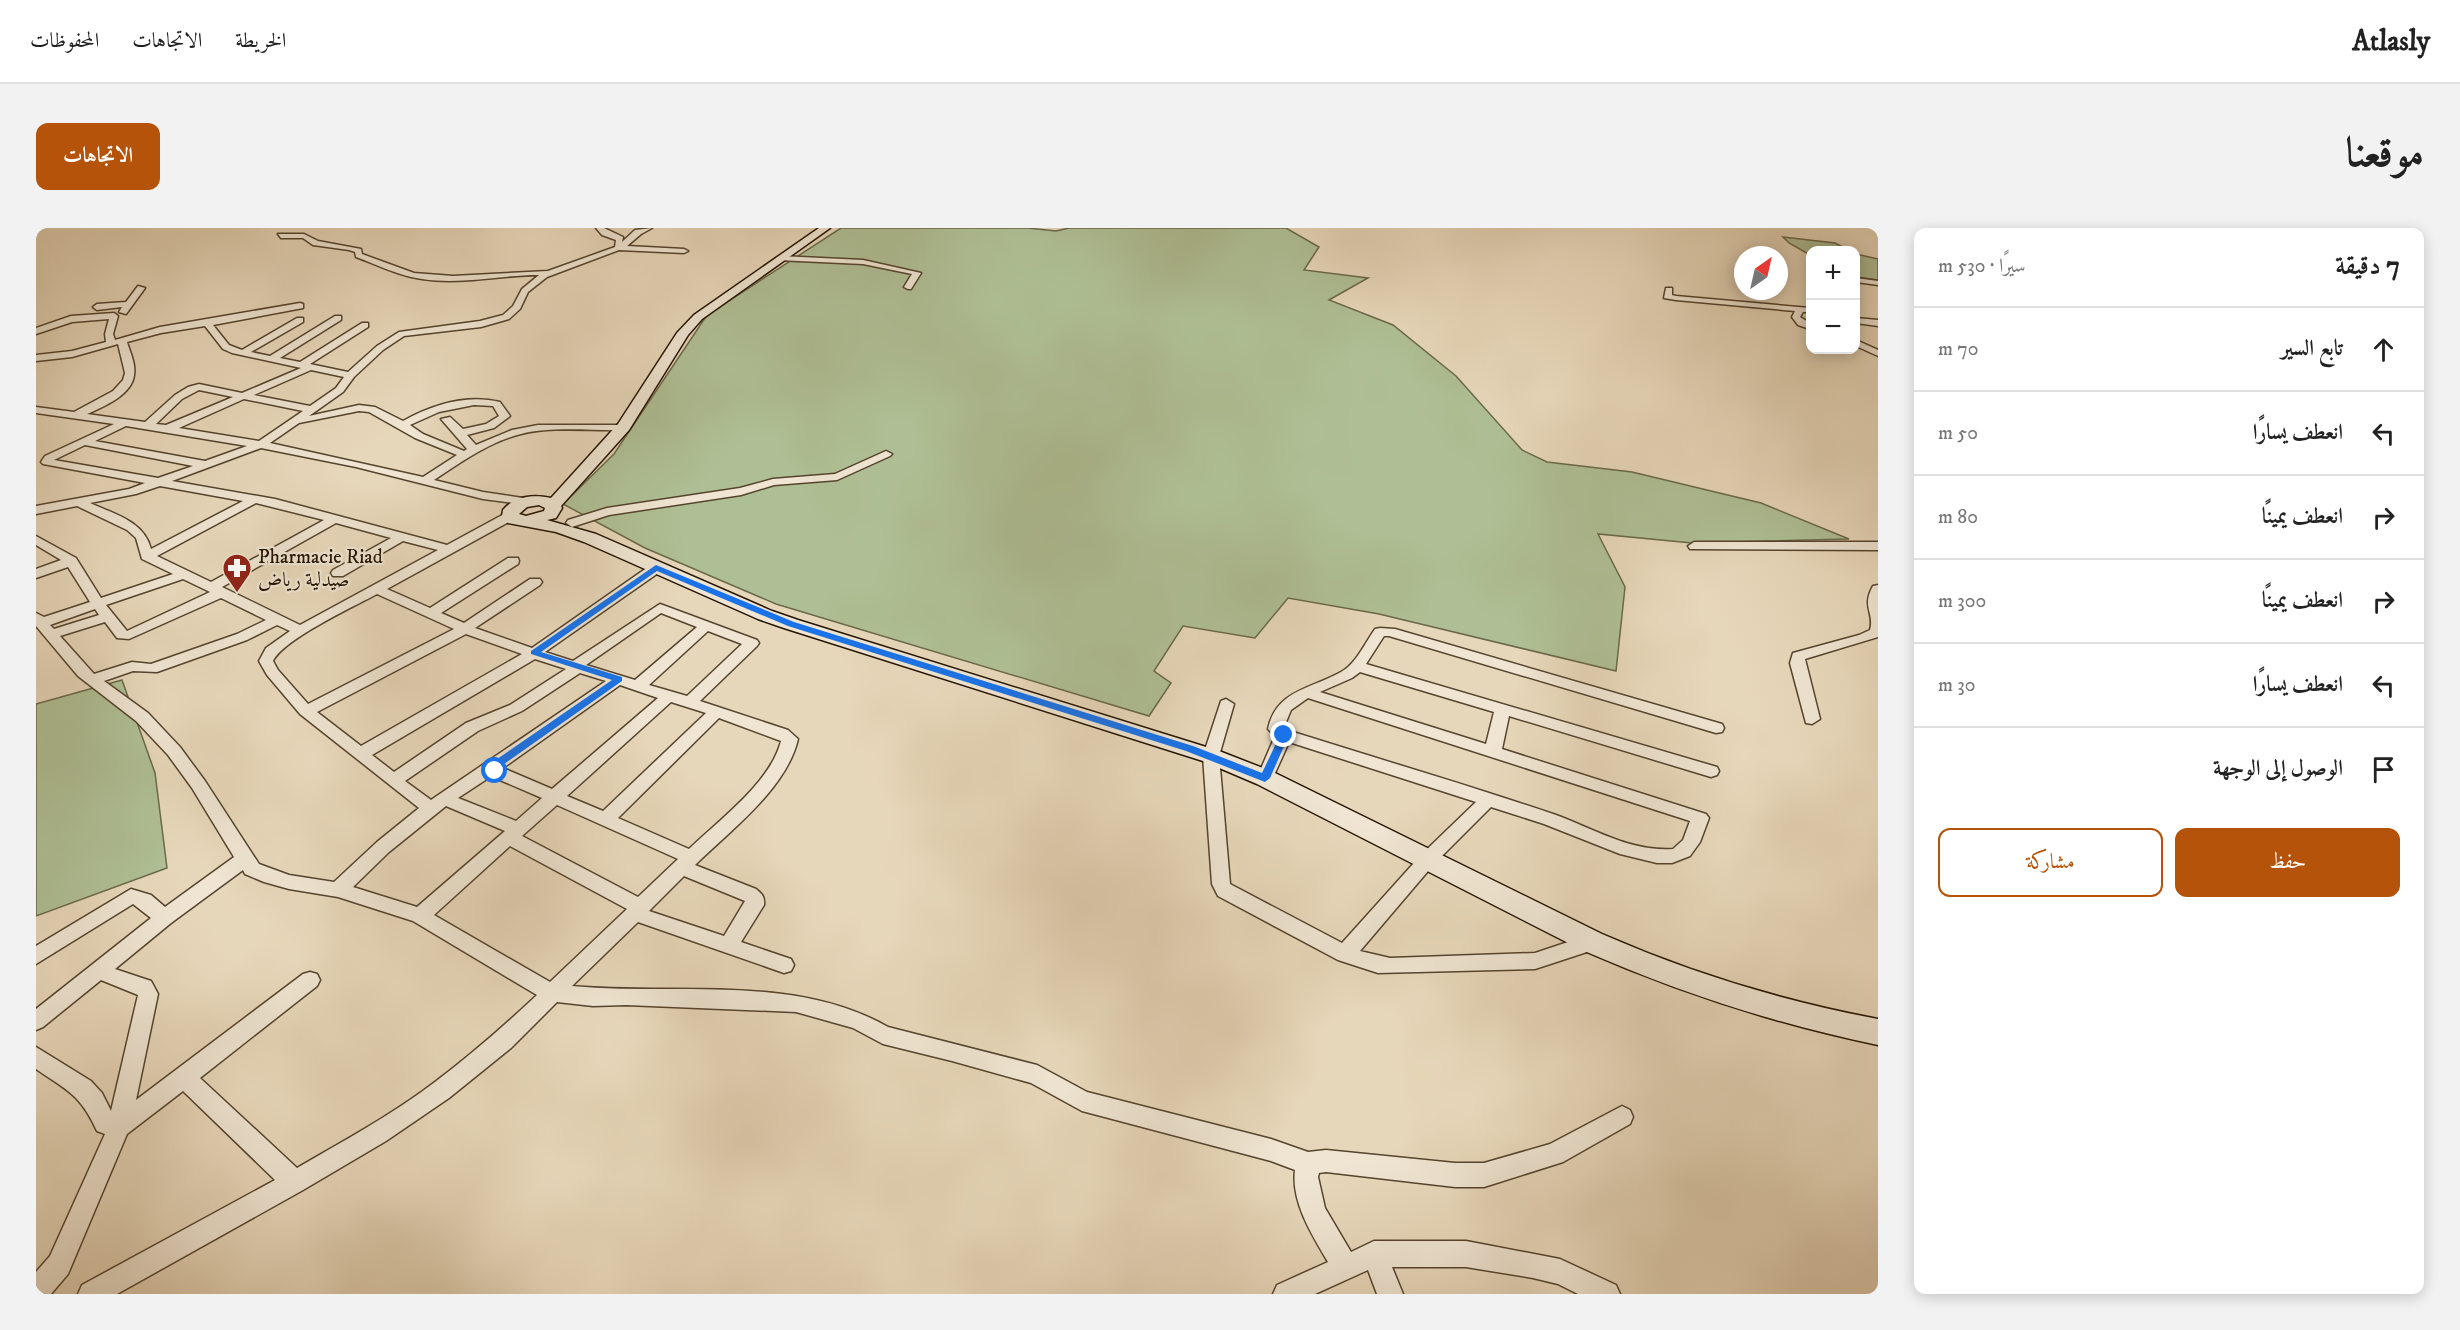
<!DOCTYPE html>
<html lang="ar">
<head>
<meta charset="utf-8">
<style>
	body { margin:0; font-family:"IM FELL DW Pica",Amiri,serif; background:#f2f2f2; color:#222; direction:rtl }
	.controls { position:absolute; right:18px; top:18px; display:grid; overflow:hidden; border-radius:12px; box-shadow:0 3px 15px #0003 }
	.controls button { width:54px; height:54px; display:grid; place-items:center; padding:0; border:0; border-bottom:2px solid #e0e0e0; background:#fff; color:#222; font:30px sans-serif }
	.compass { position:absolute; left:1698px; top:18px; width:54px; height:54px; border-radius:50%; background:#fff; box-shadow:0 3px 15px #0003; rotate:34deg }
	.stop { position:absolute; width:18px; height:18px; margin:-14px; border:4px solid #1a73e8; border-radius:50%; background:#fff }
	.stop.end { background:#1a73e8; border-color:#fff; box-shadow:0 2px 6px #0008 }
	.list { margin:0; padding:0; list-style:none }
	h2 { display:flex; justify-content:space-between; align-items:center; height:78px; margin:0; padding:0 24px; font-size:26px }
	h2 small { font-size:20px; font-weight:400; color:#767676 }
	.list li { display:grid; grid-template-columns:39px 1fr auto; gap:18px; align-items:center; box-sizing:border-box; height:84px; padding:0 24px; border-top:2px solid #e0e0e0 }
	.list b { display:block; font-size:22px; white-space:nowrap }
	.list em { font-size:20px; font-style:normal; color:#767676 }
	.actions { display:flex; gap:12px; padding:18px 24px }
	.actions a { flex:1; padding:14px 0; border:2px solid #b45309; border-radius:12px; text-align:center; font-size:21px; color:#b45309 }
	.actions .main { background:#b45309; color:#fff }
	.icon { flex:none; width:33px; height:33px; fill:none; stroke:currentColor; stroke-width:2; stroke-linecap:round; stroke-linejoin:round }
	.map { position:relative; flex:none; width:1842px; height:1066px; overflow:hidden; direction:ltr; border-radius:12px }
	header { display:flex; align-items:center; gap:36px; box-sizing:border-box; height:84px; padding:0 30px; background:#fff; border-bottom:2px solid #e0e0e0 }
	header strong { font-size:28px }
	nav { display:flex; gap:33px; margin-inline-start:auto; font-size:21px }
	.intro { display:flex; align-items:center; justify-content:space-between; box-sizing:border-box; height:144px; padding:0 36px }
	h1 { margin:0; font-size:42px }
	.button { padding:15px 27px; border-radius:12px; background:#b45309; color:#fff; font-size:21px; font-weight:700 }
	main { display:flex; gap:36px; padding:0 36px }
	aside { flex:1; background:#fff; border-radius:12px; box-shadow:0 3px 15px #0003 }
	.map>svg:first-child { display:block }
	.green { fill:#afbf95; stroke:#6a694a; stroke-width:1.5 }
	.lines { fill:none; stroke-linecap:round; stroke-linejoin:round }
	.street-casing { stroke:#55442e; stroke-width:3 }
	.secondary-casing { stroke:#241300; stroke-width:3 }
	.street { fill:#efe5d2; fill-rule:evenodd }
	.secondary { fill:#efe5d2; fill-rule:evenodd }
	.route { fill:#1a73e8 }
	.labels { text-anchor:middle; stroke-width:4.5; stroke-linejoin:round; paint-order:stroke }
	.far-poi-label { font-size:20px; fill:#241300; stroke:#efe5d2; text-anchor:start }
</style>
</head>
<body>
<header>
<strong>Atlasly</strong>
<nav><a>الخريطة</a><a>الاتجاهات</a><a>المحفوظات</a></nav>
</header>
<div class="intro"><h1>موقعنا</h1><a class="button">الاتجاهات</a></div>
<main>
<aside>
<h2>7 دقيقة<small>سيرًا · 530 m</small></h2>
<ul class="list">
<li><svg class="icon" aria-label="ahead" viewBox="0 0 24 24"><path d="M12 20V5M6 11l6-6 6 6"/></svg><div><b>تابع السير</b></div><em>70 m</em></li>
<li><svg class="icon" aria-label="left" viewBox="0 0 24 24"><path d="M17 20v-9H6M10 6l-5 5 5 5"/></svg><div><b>انعطف يسارًا</b></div><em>50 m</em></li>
<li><svg class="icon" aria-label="right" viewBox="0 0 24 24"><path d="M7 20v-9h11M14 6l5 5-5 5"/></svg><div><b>انعطف يمينًا</b></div><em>80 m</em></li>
<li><svg class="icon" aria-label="right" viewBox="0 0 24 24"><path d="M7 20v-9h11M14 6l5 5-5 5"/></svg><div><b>انعطف يمينًا</b></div><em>300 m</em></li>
<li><svg class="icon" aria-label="left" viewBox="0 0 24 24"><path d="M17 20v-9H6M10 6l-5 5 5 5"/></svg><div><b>انعطف يسارًا</b></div><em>30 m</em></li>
<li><svg class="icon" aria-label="arrive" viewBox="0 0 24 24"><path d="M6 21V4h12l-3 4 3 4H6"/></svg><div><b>الوصول إلى الوجهة</b></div></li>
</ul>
<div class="actions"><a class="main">حفظ</a><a>مشاركة</a></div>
</aside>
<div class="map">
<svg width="1842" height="1066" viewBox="0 0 1842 1066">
	<rect width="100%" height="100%" fill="#e7d7ba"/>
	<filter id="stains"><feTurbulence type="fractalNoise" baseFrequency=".00333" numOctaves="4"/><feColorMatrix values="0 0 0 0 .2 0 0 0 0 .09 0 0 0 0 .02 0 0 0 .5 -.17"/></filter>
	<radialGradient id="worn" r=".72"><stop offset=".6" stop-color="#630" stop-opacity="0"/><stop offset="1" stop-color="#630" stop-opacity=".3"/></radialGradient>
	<path class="green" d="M805,0H992L1020,3L1033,0H1250L1283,19L1268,42L1332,50L1293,72L1357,97L1420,148L1486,222L1511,234L1596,244L1725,275L1813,311L1656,315L1562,306L1589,359L1580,443L1343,386L1252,370L1219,410L1147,398L1118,443L1135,455L1113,488L740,376L609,320L527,276L578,226L671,87Z
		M1747,9L1799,15L1812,22H1774V27L1753,15Z
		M1820,26L1842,31V52L1820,49Z
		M86,452L119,545L131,640L0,688V476Z"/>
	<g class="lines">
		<g class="street-casing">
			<path id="street" d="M560,0H568L587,9L586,14L599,2L616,0L605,6L591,18L648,21L652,23L648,25L583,22L511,49L492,64L484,81L473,91L445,99L368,108L347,122L318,149L307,164L273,188L323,177L339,179L367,193C396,177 430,166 464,174L474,188L458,200L431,207L440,217L476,202L502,197H592V201L588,202C555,203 517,198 485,206C453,214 425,234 398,252L447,264L494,271V277L447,271L320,239L225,220L136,253L239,271L411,317L470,285H478V291L351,361L394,380L472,330H482L483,333L482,336L405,385L428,395L494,351H504L506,354L504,357L439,400L496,420L615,337H625L627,340L625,343L509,424L537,433L624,376L721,412L723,415L721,418L664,473L752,502L762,511C751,560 694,603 659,637L720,661C726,666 729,669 728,677L705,714L755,731L758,737L755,743L748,745L602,694L536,758C640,768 758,745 852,799L1001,837L1051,864L1235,911L1272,924L1290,922L1419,935H1448L1514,916L1586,878L1594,882L1597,889L1594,896L1527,934L1448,959H1419L1290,944L1283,945L1282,949L1289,980L1315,1024L1338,1013H1430L1524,1031L1580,1057L1584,1066H1542L1522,1056L1497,1050L1430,1039H1356L1367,1066H1341L1332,1042L1279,1066H1237L1241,1057L1292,1034C1276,1007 1255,974 1259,942L1235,933L1046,883L995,855L916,833L847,816L817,800L760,784L590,777L557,778L521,774L475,820L413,870L350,913L267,962L81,1066H42L46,1057L239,952L147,863L91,906L32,1046L15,1066H0V1044L14,1028L69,906L61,903C44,866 32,863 0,841V819L55,853L66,865L75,883L102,767L65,752L7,799L0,802V781L115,690L97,676L0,736V718L95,661L115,667L129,679L198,629L156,560L132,527L100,493L42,448L0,398V385L8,389L54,374L32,339L0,350V341L25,332L0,317V308L40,330L65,370L137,346L106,331L100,310L91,302L41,278L0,286V278L93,261L109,255L7,236L5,234L9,228L78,196L0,185V179L38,184L77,163L87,152L89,145L82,116L36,129L0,133V127L36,123L70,114L69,106L73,91L36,94L0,106V100L35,88L78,85L82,88L77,106L79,112L124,99L264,75L267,76V80L177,97L193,117L206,122L261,90H267V94L215,124L234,128L299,88H305V92L244,130L264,134L326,95H332V99L274,136L312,144L341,118L363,104L444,93L467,87L477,78L486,61L503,47C464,47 425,57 386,51C363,48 342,37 320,29L319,24L313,22L277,17L267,10H245L242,6H268L282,13L325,21L326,26L378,45L417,48L512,43L579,19L580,12L566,7ZM169,98L187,121L196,125L265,140L206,165L163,156L152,159L139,167L109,194L51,186C67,179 96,167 98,147C100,136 94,124 91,114L125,105ZM275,142L308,149L300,160L274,178L218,167ZM163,162L197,169L130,197L120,196L146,171ZM208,171L267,183L223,213L143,200ZM438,177L457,178L463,188L450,196L427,201L414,189L405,191L431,221L428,223L387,206L374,197L403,184ZM323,183L333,184L379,210L421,227L387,249L234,215L263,195ZM90,198L211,218L169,233L59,213ZM49,217L157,238L122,250L18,232ZM124,258L207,273L115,321C108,293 78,286 54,275L100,266ZM220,275L288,292L175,354L121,328ZM300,295L355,310L297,342L295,345L297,348H307L367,313L402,322L264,397L186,359ZM147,351L174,364L91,403L70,377ZM341,366L418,401L272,476L242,442L237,433C248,411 317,379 341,366ZM185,370L230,392L201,406L115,436L96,434L58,446L24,408L69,394L81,410L93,411ZM59,381L63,387L18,401L14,397ZM625,385L661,399L599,452L550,437ZM241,397L254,403L230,420L223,433L231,447L264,486L383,580L341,614L298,654L253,647L223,636L169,553L144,519L112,485L68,453L97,443L121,444L211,412ZM672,403L706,416L651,468L613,457ZM430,406L486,426L325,518L281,484ZM499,431L530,441L474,477L430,495L358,544L336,527ZM544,445L570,453L395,572L369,553L442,503L486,483ZM584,457L622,470L516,561L467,540ZM635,474L670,485L567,583L531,568ZM683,490L745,513C735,554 683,592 653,621L582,590ZM454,549H457L506,570L480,593L422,570ZM521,577L642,631L602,669L486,608ZM410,578L469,603L381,679L317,659L353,624ZM474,618L591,681L514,754L398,687ZM207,642L209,646L228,654L253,661L302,669L377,693L501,767C468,798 435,827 399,854C356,887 307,913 261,940L164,850L281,758L284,752L281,746L274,744L267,746L100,872L122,766L115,753L79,741L135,695ZM648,648L709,673L688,708L613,683Z
				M744,28L827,32L885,45L875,61H872L868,59L876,46L827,36L741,32L740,30Z
				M1820,50L1842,53V57L1820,54Z
				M102,58L109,60L90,86L83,84L86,79L61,82L57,79L61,76L90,74Z
				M1630,60H1636V67L1640,68L1774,80V84H1767L1764,89L1774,95V101L1762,97L1756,89L1759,83L1640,72L1628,70Z
				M1820,90L1842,92V98L1820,95Z
				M1820,112L1842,122V128L1820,118Z
				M850,223L856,226L854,228L801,252L738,257L705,267L573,287L536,299L530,295L532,292L571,280L704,260L737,251L799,246Z
				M1658,314H1842V322L1654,321L1652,318Z
				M1842,357V409L1769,431L1784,491L1776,496L1770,495L1754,435L1757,425L1823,407L1834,402C1839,385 1825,379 1837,358Z
				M1344,400L1359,401L1686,496L1688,500L1686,504L1680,505L1353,408H1348L1330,436L1681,539L1683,543L1681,547L1675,549L1473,488L1466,521L1670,586L1673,590L1664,614L1654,628L1636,635H1621L1584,626L1508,596L1455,579L1398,636L1324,723L1354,730L1499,725L1556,706L1563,708L1566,714L1563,720L1499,741L1342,745L1302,732L1182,668L1176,656L1167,528L1185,473L1190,471L1198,476L1183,528L1194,656L1306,715L1386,626L1440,574L1253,514L1235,554H1223L1221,550L1239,508L1232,501C1240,462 1275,461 1305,444C1320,436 1329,415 1339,401ZM1324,444L1458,484L1450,516L1284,464L1316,450ZM1272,470L1654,593L1647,612L1637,621C1595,624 1558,601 1520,587C1432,557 1342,531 1254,503L1248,499L1255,482Z"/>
		</g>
		<g class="secondary-casing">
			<path id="secondary" d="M783,0H794L666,91L652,107L593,202L525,278L526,280L520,290L511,292L560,306L736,383L762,392L1183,523L1237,544L1566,706C1655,745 1746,773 1842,791V817C1740,796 1642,764 1546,722L1221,556L1167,533L748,400L722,391L548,314L520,304L472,295L466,288L467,282C478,268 498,266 515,270L582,196L641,105L658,87ZM503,277L509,280L508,283L490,288L483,286L491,279Z"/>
		</g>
		<use href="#street" class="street"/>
		<use href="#secondary" class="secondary"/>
	</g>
	<path class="route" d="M620,337L758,394L1157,518L1226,545L1245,505L1253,507L1234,550L1229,554L1150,523L752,398L621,343L505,424L586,449V453L461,541L462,546L448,545V540L576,452L495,426V423Z"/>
	<defs>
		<g id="pharmacy-pin" transform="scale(1.5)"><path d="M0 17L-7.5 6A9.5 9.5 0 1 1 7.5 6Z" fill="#8f2418" stroke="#efe5d2"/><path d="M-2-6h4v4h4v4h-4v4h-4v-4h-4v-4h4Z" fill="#fff"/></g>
	</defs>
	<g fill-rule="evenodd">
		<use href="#pharmacy-pin" x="201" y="340"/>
	</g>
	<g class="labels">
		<g class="far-poi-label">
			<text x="222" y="335">Pharmacie Riad<tspan x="222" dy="23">صيدلية رياض</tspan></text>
		</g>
	</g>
	<rect width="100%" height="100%" filter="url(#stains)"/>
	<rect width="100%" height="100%" fill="url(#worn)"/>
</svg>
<div class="controls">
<button>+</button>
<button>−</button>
</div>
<svg class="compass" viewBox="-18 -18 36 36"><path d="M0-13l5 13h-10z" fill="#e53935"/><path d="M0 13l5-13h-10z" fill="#767676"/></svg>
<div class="stop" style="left:459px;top:543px"></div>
<div class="stop end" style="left:1248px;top:507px"></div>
</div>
</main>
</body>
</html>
